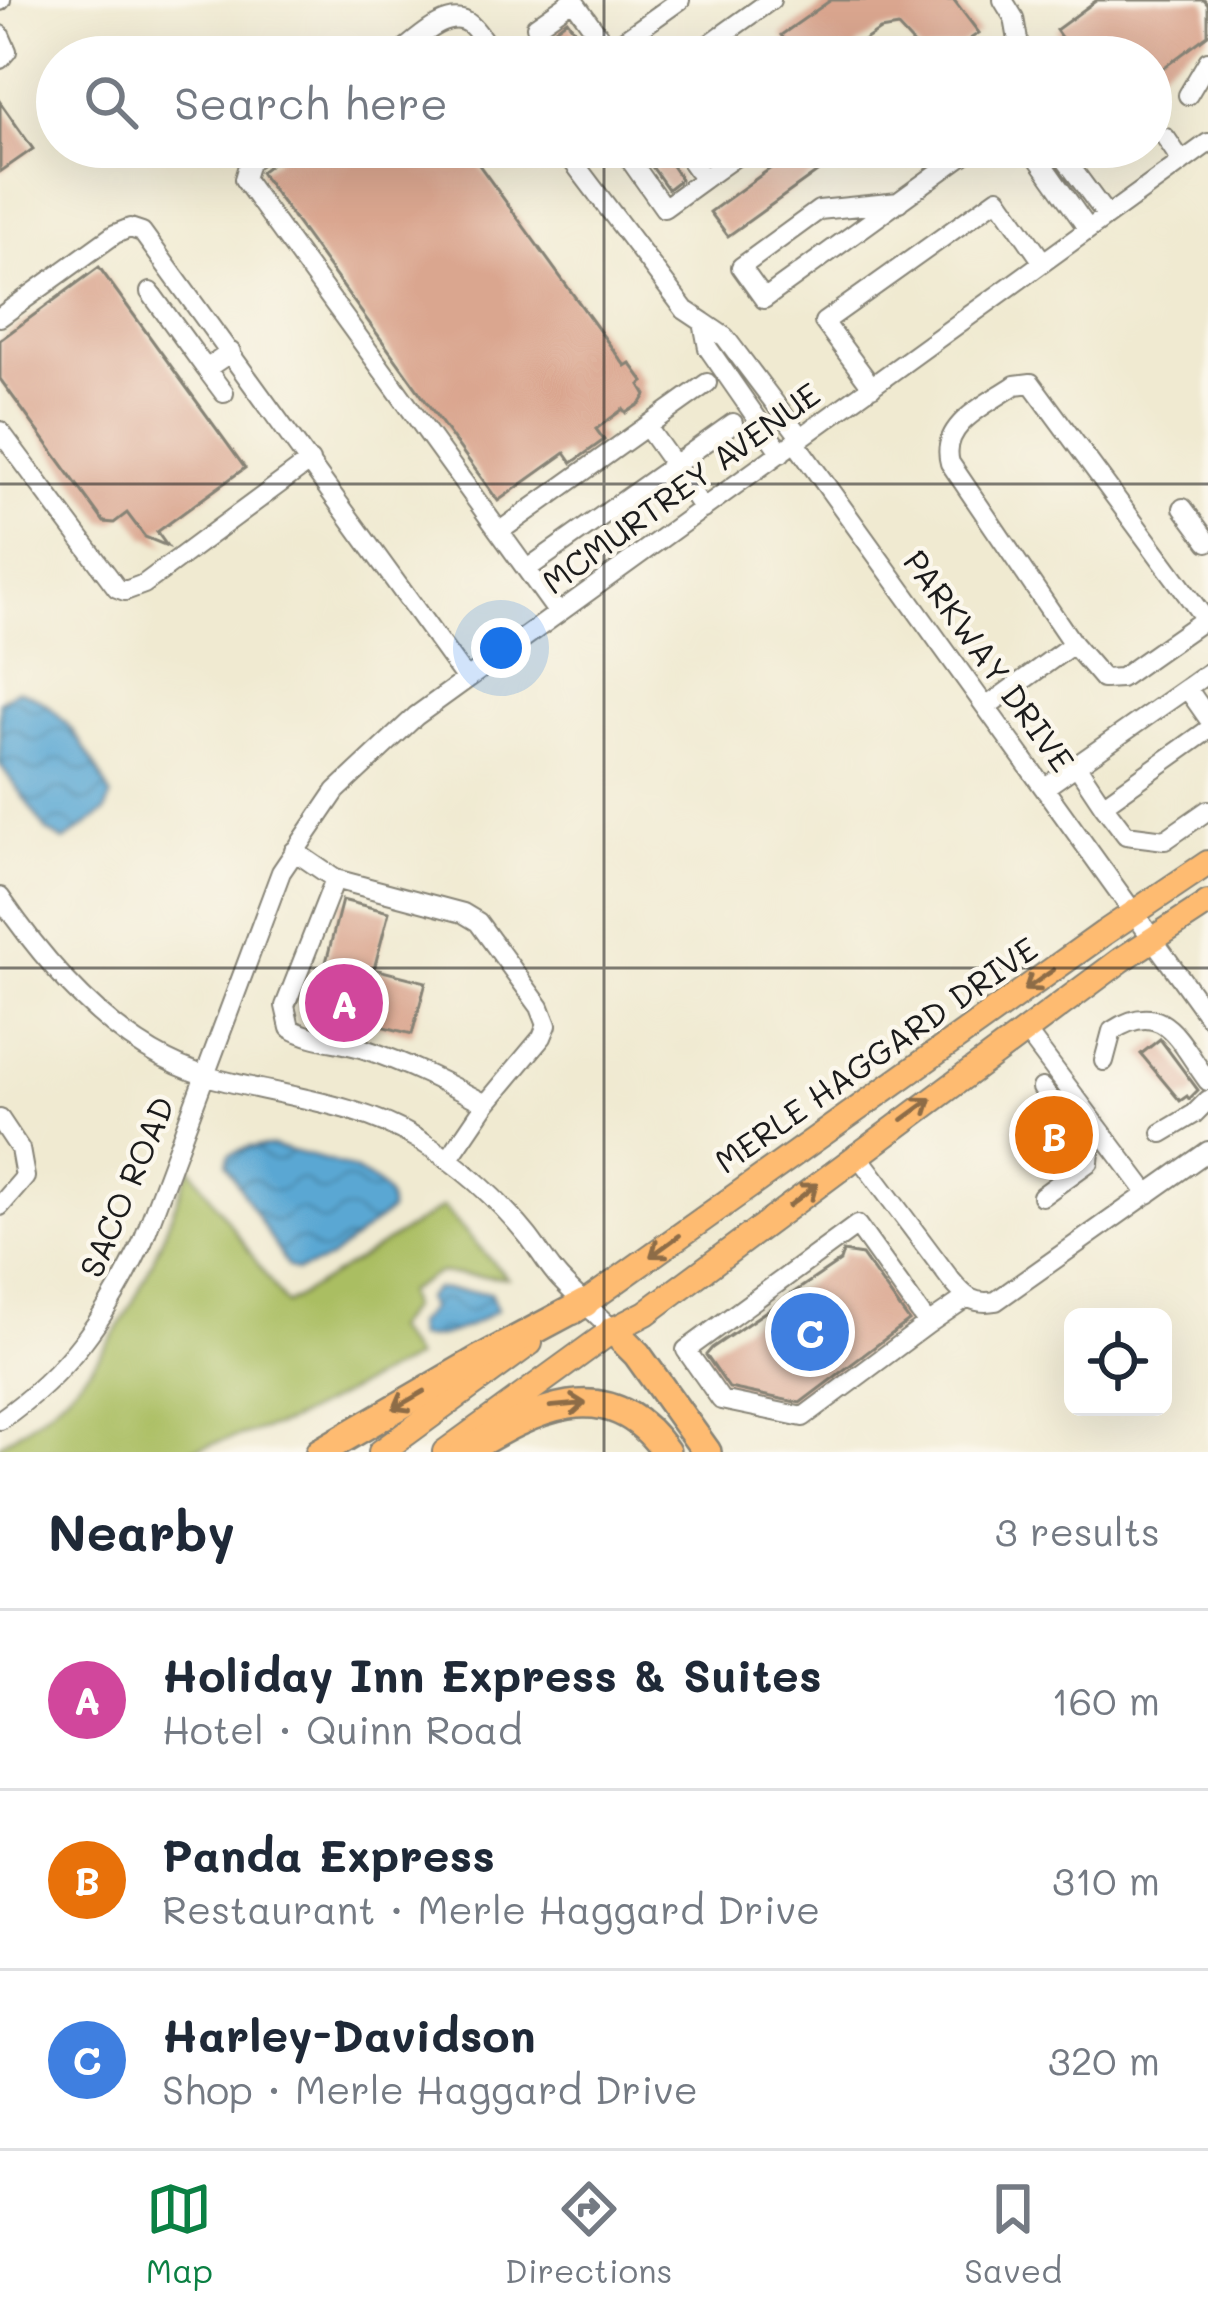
<!DOCTYPE html>
<html lang="en">
<head>
<meta charset="utf-8">
<style>
	body { margin:0; font-family:Mali,sans-serif; background:#f6f6f7; color:#1f2937 }
	.controls { position:absolute; right:36px; bottom:36px; display:grid; overflow:hidden; border-radius:18px; box-shadow:0 12px 48px #0002 }
	.controls button { width:108px; height:108px; display:grid; place-items:center; padding:0; border:0; border-bottom:3px solid #e0e1e3; background:#fff; color:#1f2937; font:60px sans-serif }
	.you { position:absolute; left:501px; top:648px; width:42px; height:42px; margin:-30px; border:9px solid #fff; border-radius:50%; background:#1a73e8; box-shadow:0 0 0 18px #1a73e833 }
	.badge { display:grid; place-items:center; width:78px; height:78px; border-radius:50%; background:#0b8043; color:#fff; font-size:39px; font-weight:700 }
	.pin { position:absolute; translate:-50% -50%; border:6px solid #fff; box-shadow:0 3px 12px #0006 }
	.list { margin:0; padding:0; list-style:none }
	h2 { display:flex; justify-content:space-between; align-items:center; height:156px; margin:0; padding:0 48px; font-size:51px }
	h2 small { font-size:39px; font-weight:400; color:#747a83 }
	.list li { display:grid; grid-template-columns:78px 1fr auto; gap:36px; align-items:center; box-sizing:border-box; height:180px; padding:0 48px; border-top:3px solid #e0e1e3 }
	.list b { display:block; font-size:45px; white-space:nowrap }
	.list p { margin:0; font-size:39px; white-space:nowrap; color:#747a83 }
	.list em { font-size:39px; font-style:normal; color:#747a83 }
	.icon { flex:none; width:66px; height:66px; fill:none; stroke:currentColor; stroke-width:2; stroke-linecap:round; stroke-linejoin:round }
	.map { position:relative; flex:none; width:1208px; height:1452px; overflow:hidden }
	.search { position:absolute; background:#fff; box-shadow:0 12px 48px #0002; left:36px; right:36px; top:36px; height:132px; display:flex; align-items:center; gap:30px; box-sizing:border-box; padding:0 42px; border-radius:66px; color:#747a83; font-size:45px }
	.sheet { height:696px; background:#fff }
	nav { display:flex; justify-content:space-around; align-items:center; box-sizing:border-box; height:168px; border-top:3px solid #e0e1e3; background:#fff; font-size:33px; color:#747a83 }
	nav a { display:grid; justify-items:center; gap:6px }
	nav .on { color:#0b8043 }
	.map>svg:first-child { display:block }
	.grass { fill:#aabe62; stroke:#636d3f; stroke-width:3 }
	.water { fill:url(#water-waves); stroke:#3b6278; stroke-width:3 }
	.building { fill:#daa68f }
	.lines { fill:none; stroke-linecap:round; stroke-linejoin:round }
	.minor-casing { stroke:#868376; stroke-width:22 }
	.major-casing { stroke:#868376; stroke-width:28 }
	.highway-casing { stroke:#868376; stroke-width:32 }
	.minor { stroke:#fff; stroke-width:18 }
	.major { stroke:#febb71; stroke-width:24 }
	.highway { stroke:#febb71; stroke-width:27 }
	.oneway { stroke:#8d6c46 }
	.grid { fill:none; stroke:#1c1c1c; stroke-width:3; stroke-opacity:0.55 }
	.labels { text-anchor:middle; stroke-width:9; stroke-linejoin:round; paint-order:stroke }
	.street-label { font-size:33px; fill:#1c1c1c; stroke:#fbf7ec }
</style>
</head>
<body>
<div class="map">
<svg width="1208" height="1452" viewBox="0 0 1208 1452">
	<defs>
		<pattern id="water-waves" width="16" height="10" patternUnits="userSpaceOnUse" patternTransform="scale(3)"><rect width="16" height="10" fill="#5aa7d3"/><path d="M0 5q4-4 8 0t8 0" fill="none" stroke="#4a87aa"/></pattern>
	</defs>
	<rect width="100%" height="100%" fill="#fbf7ec"/>
	<filter id="ink" filterUnits="userSpaceOnUse"><feTurbulence type="fractalNoise" baseFrequency=".00833" numOctaves="2"/><feDisplacementMap in="SourceGraphic" scale="24" xChannelSelector="R" yChannelSelector="G"/><feConvolveMatrix kernelMatrix="1 2 1 2 8 2 1 2 1" color-interpolation-filters="sRGB"/></filter>
	<filter id="wash" filterUnits="userSpaceOnUse"><feTurbulence type="fractalNoise" baseFrequency=".004" numOctaves="4" result="noise"/><feDisplacementMap in="SourceGraphic" scale="48" xChannelSelector="R" yChannelSelector="G"/><feGaussianBlur stdDeviation="2.7" result="paint"/><feColorMatrix in="noise" values="0 0 0 0 0 0 0 0 0 0 0 0 0 0 0 0 0 1.4 0 .05"/><feComposite in="paint" operator="in"/></filter>
	<g filter="url(#wash)">
		<rect width="100%" height="100%" fill="#f0ead1"/>
		<path class="grass" d="M190,1167L286,1304L443,1207L507,1278L438,1273L406,1292L410,1308L393,1329L415,1358L288,1422L184,1452H0V1444C113,1378 145,1283 190,1167Z"/>
		<path class="water" d="M17,690C63,702 91,756 111,796L105,812L64,841L47,831L0,764V701Z
			M271,1146C302,1154 395,1170 390,1211L328,1260L296,1271L287,1266L226,1164L229,1155L249,1147Z
			M435,1289L490,1293L497,1310C475,1324 443,1341 417,1337L415,1325L430,1309L425,1299Z"/>
		<g id="blocks">
			<path class="building" d="M831,0H954L979,33L961,45L922,53L898,27L880,30L856,46L864,57H797L781,35Z
				M1097,0H1204L1208,5V35L1151,77V57H1075L1056,30Z
				M567,20L594,57H573L555,29Z
				M0,102L33,149L0,172Z
				M293,147H466L625,366L630,363L644,382L640,385L646,395L641,403L626,413L623,409L596,429L604,440L572,463L565,453L498,501L260,172Z
				M638,147H659L681,179L668,189Z
				M800,147H852L728,236L710,212Z
				M99,267L245,468L157,532L167,546L145,537L127,513L114,523L104,522L0,379V340Z
				M342,900L389,912L374,969L426,982L412,1034L314,1009Z
				M1160,1039L1198,1090L1189,1099L1187,1096L1180,1101L1141,1054Z
				M1045,1115L1071,1149L1056,1160L1030,1126Z
				M843,1252L862,1255L909,1321L800,1403L729,1388L706,1355L712,1348L840,1261Z"/>
		</g>
	</g>
	<g filter="url(#ink)">
		<use href="#blocks" fill-opacity="0" stroke="#868376" stroke-width="3"/>
		<g class="lines">
			<g class="minor-casing">
				<path id="minor" d="M573,0L614,57
					M1003,0L1014,18L1021,57
					M0,1L1,0
					M0,35L7,51L0,59
					M610,50L680,0
					M395,57C413,44 448,5 471,25C480,33 487,47 495,57
					M558,57L536,26L573,0
					M692,57L722,35
					M738,57L722,35L771,0
					M1188,95L1208,61
					M1166,138L1182,162
					M270,147L249,162L244,179L558,613
					M562,147L685,310L703,322
					M621,147L664,208L704,179
					M681,147L704,179L749,147
					M1030,147L1088,229
					M1056,147L1107,216
					M899,202L819,210L741,267L764,299L974,147
					M150,292L206,369L231,352
					M0,317L115,234L130,228L142,232L466,679
					M206,369L224,393
					M872,387L824,322L998,198L1043,262
					M647,427L674,465L733,423
					M0,431L117,588L125,591L144,584L310,461
					M795,442L1208,1016
					M781,453L708,348L703,322L725,337L801,438
					M1183,508L1208,542
					M500,531L707,383
					M527,569L674,465L703,509
					M1208,673L1187,688L1208,718
					M986,707L1073,644L1103,679L1121,678L1205,619L1031,383L1015,385C988,404 939,424 950,463L1073,644
					M1077,766L1103,805L1208,730
					M1044,788L1187,688
					M1103,805L1126,835L1165,840L1208,810
					M294,851L335,879L463,913L478,922L540,1007L547,1025L542,1037L486,1104L448,1160
					M335,879L285,1006L290,1028C312,1041 339,1041 364,1049C407,1063 446,1083 486,1104
					M0,897C50,970 121,1052 210,1077C278,1096 358,1102 419,1140C460,1165 497,1198 528,1236C539,1250 548,1266 560,1279C577,1297 595,1313 613,1330
					M1025,1030L1148,1194
					M1104,1061L1112,1031C1165,996 1179,1043 1208,1081
					M1042,1088L1090,1151L1089,1162L1042,1196
					M0,1119L20,1149L25,1177L0,1206
					M1162,1133L1194,1114L1208,1100
					M856,1153L951,1280C965,1297 973,1305 996,1301L1208,1151
					M928,1324L803,1417L721,1400L686,1350L857,1225L928,1324L966,1298
					M0,1420C68,1373 108,1315 143,1241L281,872L336,791L416,716L1208,143"/>
			</g>
			<g class="major-casing">
				<path id="major" d="M573,1312L1104,933L1208,863
					M381,1452L530,1343
					M445,1452L613,1330L646,1313L1121,960L1208,903"/>
			</g>
			<g class="highway-casing">
				<path id="highway" d="M613,1330L637,1354L707,1452
					M320,1452L480,1359L585,1303
					M464,1452C531,1411 608,1368 666,1452"/>
			</g>
			<use href="#minor" class="minor"/>
			<use href="#major" class="major"/>
			<use href="#highway" class="highway"/>
		</g>
		<defs><path id="oneway-shaft" d="M-6 0H5M1.5-3L5.5 0L1.5 3" fill="none" stroke-width="1.6" stroke-linecap="round" stroke-linejoin="round" transform="scale(3)"/></defs>
		<g class="oneway">
			<use href="#oneway-shaft" transform="translate(1039 980) rotate(145)"/>
			<use href="#oneway-shaft" transform="translate(917 1109) rotate(-36)"/>
			<use href="#oneway-shaft" transform="translate(803 1195) rotate(-38)"/>
			<use href="#oneway-shaft" transform="translate(665 1246) rotate(144)"/>
			<use href="#oneway-shaft" transform="translate(409 1400) rotate(150)"/>
			<use href="#oneway-shaft" transform="translate(568 1405) rotate(-5)"/>
		</g>
	</g>
	<path class="grid" d="M604,0V57M604,147V1452M0,484H1208M0,968H1208"/>
	<g class="labels">
		<g class="street-label">
			<text transform="translate(681 488) rotate(-36)" y="12">MCMURTREY AVENUE</text>
			<text transform="translate(989 661) rotate(54)" y="12">PARKWAY DRIVE</text>
			<text transform="translate(876 1055) rotate(-35)" y="12">MERLE HAGGARD DRIVE</text>
			<text transform="translate(127 1187) rotate(-67)" y="12">SACO ROAD</text>
		</g>
	</g>
</svg>
<div class="controls">
<button><svg class="icon" aria-label="locate" viewBox="0 0 24 24"><circle cx="12" cy="12" r="6"/><path d="M12 2v4M12 18v4M2 12h4M18 12h4"/></svg></button>
</div>
<div class="you"></div>
<div class="pin badge" style="left:344px;top:1003px;background:#d1479c">A</div>
<div class="pin badge" style="left:1054px;top:1135px;background:#e8710a">B</div>
<div class="pin badge" style="left:810px;top:1332px;background:#3f7fe0">C</div>
<div class="search"><svg class="icon" aria-label="search" viewBox="0 0 24 24"><circle cx="10" cy="10" r="6"/><path d="M15 15l6 6"/></svg>Search here</div>
</div>
<section class="sheet">
<h2>Nearby<small>3 results</small></h2>
<ul class="list">
<li><span class="badge" style="background:#d1479c">A</span><div><b>Holiday Inn Express &amp; Suites</b><p>Hotel · Quinn Road</p></div><em>160 m</em></li>
<li><span class="badge" style="background:#e8710a">B</span><div><b>Panda Express</b><p>Restaurant · Merle Haggard Drive</p></div><em>310 m</em></li>
<li><span class="badge" style="background:#3f7fe0">C</span><div><b>Harley-Davidson</b><p>Shop · Merle Haggard Drive</p></div><em>320 m</em></li>
</ul>
</section>
<nav>
<a class="on"><svg class="icon" aria-label="map" viewBox="0 0 24 24"><path d="M3 6l6-2 6 2 6-2v14l-6 2-6-2-6 2zM9 4v14M15 6v14"/></svg>Map</a>
<a><svg class="icon" aria-label="directions" viewBox="0 0 24 24"><path d="M12 3l9 9-9 9-9-9zM9 14v-3h6M13 9l2 2-2 2"/></svg>Directions</a>
<a><svg class="icon" aria-label="saved" viewBox="0 0 24 24"><path d="M7 4h10v16l-5-4-5 4z"/></svg>Saved</a>
</nav>
</body>
</html>
